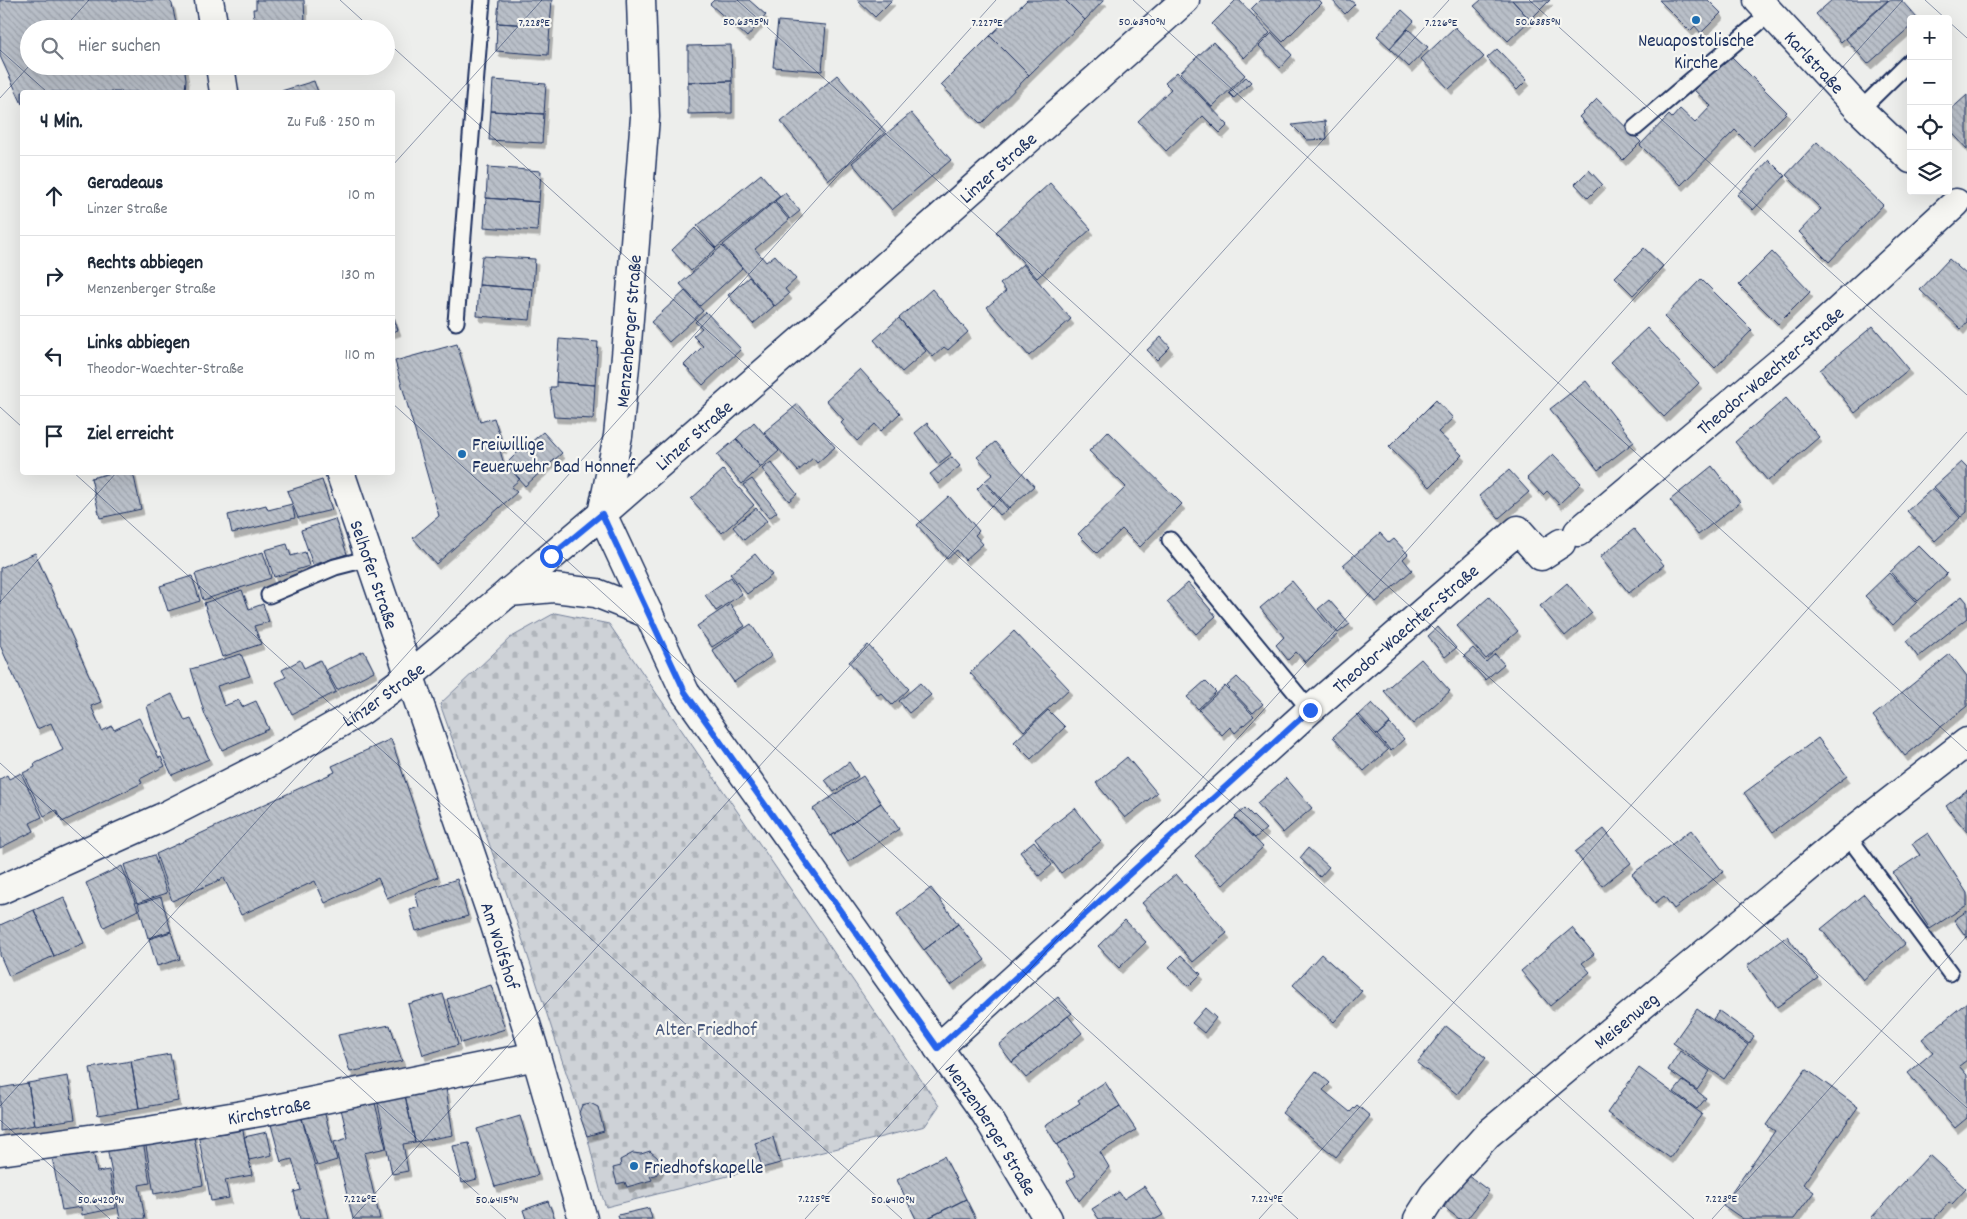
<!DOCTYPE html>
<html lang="de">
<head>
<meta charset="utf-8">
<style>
	body { margin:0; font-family:Dekko,sans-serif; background:#f2f2f3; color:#1f2937 }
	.controls { position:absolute; right:15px; top:15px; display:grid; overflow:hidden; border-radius:5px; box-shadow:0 5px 20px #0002 }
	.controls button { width:45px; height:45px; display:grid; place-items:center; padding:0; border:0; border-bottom:1px solid #e0e1e3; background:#fff; color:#1f2937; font:25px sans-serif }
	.stop { position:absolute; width:15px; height:15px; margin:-11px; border:4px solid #2563eb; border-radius:50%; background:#fff }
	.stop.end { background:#2563eb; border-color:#fff; box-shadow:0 1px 5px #0008 }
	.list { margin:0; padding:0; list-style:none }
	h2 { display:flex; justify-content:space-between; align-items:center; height:65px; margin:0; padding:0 20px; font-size:21px }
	h2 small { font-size:16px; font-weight:400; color:#747a83 }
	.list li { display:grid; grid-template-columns:32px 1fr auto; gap:15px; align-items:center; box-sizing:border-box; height:80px; padding:0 20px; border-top:1px solid #e0e1e3 }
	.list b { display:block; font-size:19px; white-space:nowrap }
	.list p { margin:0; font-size:16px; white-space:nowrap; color:#747a83 }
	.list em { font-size:16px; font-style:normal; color:#747a83 }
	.icon { flex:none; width:28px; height:28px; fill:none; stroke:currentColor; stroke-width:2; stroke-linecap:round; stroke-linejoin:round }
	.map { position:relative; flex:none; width:1967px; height:1219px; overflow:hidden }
	.search { position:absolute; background:#fff; box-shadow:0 5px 20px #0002; left:20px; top:20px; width:375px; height:55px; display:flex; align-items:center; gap:12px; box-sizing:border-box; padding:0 18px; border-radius:28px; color:#747a83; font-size:19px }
	.panel { position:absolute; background:#fff; box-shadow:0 5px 20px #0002; left:20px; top:90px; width:375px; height:385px; border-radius:5px }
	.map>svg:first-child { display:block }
	.cemetery { fill:url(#cemetery-stones); stroke:#74809a }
	.building { fill:url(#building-back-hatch); stroke:#1b2f5e; filter:url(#shadow) }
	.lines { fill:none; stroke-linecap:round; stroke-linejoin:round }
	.lane-casing { stroke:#1b2f5e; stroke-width:19 }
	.street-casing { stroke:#1b2f5e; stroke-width:31 }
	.secondary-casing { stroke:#1b2f5e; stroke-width:31 }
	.lane { stroke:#f6f6f2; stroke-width:15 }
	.street { stroke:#f6f6f2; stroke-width:28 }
	.secondary { stroke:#f6f6f2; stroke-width:28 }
	.route { stroke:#2563eb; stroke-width:6 }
	.ticks { fill:none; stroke:#1b2f5e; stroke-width:1; stroke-opacity:0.45 }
	.poi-dot { fill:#1f6fb2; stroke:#f6f6f2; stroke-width:2 }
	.labels { text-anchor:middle; stroke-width:4.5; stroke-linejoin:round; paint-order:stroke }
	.poi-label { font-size:19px; fill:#1b2f5e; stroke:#f6f6f2; text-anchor:start }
	.street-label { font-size:19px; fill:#1b2f5e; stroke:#f6f6f2 }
	.park-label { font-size:19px; fill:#48587c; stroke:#f6f6f2 }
	.ticks-label { font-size:12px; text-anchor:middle; fill:#1b2f5e; stroke:#f6f6f2; stroke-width:4.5; stroke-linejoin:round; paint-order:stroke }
</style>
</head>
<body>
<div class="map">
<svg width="1967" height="1219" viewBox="0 0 1967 1219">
	<defs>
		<pattern id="cemetery-stones" width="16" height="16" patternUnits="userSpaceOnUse" patternTransform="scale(1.25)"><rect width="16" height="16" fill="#ced2d7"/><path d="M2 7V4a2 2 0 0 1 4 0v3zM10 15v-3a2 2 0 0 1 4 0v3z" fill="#b0b5bb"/></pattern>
		<pattern id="building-back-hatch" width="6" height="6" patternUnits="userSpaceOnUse" patternTransform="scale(1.25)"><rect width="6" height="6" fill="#b9bfc8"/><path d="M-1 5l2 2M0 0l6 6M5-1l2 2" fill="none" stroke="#9ea4ae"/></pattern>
		<filter id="shadow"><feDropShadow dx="3" dy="5.5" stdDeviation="0" flood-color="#0004"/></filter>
	</defs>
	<rect width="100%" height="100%" fill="#edeeec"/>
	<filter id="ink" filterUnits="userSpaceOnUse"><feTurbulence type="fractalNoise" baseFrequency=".02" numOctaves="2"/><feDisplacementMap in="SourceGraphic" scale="10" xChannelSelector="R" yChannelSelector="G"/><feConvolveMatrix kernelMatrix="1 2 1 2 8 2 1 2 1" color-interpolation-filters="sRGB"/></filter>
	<g filter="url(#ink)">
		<path class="cemetery" d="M555,613L609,624L939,1106L925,1126L606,1207C597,1184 594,1160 587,1136L516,920L440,704L510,638Z"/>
		<path class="building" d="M0,0H169L172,4L177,29H29V66H184L186,79L185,92H22V104L0,56Z
			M256,0H304L305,23L256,25V21H254L253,9H256Z
			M499,0H552L550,26L497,23Z
			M714,0H749L766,15L747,37L710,4Z
			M857,0H892L875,17Z
			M1027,0H1065L1085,20L1029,75L990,36Z
			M1065,0H1104L1085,20Z
			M1236,0H1239L1270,33L1244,58L1212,24Z
			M1260,0H1319L1322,3L1283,42L1251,9Z
			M1332,0H1350L1355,4L1345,14Z
			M1481,0H1512L1530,20L1508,41L1474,6Z
			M1512,0H1550L1530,20Z
			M1659,0H1708L1721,13L1701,33L1695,26L1690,31Z
			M1832,0H1888L1841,42L1816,14Z
			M1889,0H1901L1918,19H1911V26L1868,64L1846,39Z
			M1402,10L1414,21L1390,48L1377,36Z
			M778,21L826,25L822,71L773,67Z
			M305,23V29H256V25Z
			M497,23L550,26L548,55L496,51Z
			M1455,27L1484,57L1449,89L1421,59Z
			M1408,29L1428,47L1409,67L1390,49Z
			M1272,33L1292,55L1280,68L1259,46Z
			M990,36L1029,75L981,124L941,85Z
			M1213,42L1245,75L1212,107L1180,73Z
			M731,45L732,81L688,82V46Z
			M1497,49L1527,80L1517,90L1487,58Z
			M1729,54L1787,112L1752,147L1735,130L1681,185L1640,145L1669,115L1672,118L1680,109L1695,123L1711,106L1694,90Z
			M1177,72L1228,125L1220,133L1203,116L1166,151L1138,121L1171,89L1165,83Z
			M837,75L886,132L829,180L781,122Z
			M1246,77L1251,82L1234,98L1229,93Z
			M493,80L546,84L544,114L491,111Z
			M314,81L318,92H278Z
			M732,81V113L688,114V82Z
			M1967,95V149L1948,128V112Z
			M1597,99L1641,142L1623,160L1579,117Z
			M491,111L544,114L542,143L489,140Z
			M911,113L951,160L892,210L852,163Z
			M1325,121L1327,139L1307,140L1292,125Z
			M1817,142L1883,205L1829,262L1799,232L1821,209L1786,175Z
			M1769,160L1785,176L1753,210L1737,195Z
			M488,167L541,171L539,202L486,198Z
			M1589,170L1602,184L1588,198L1575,184Z
			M761,174L780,196L716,248L697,226Z
			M1050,183L1091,229L1037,278L996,232Z
			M785,193L800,211L790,219L775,201Z
			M486,198L539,202L537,231L484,227Z
			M774,202L789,220L755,249L766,262L775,255L796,279L785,289L789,294L775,306L723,245Z
			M695,228L716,249L691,271L672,250Z
			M722,246L742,268L700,306L680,284Z
			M1644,248L1663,266L1633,295L1615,277Z
			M1772,252L1810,292L1778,324L1739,285Z
			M482,256L535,259L533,289L479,285Z
			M1949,259L1967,275V322L1961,329L1920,290Z
			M1023,264L1071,319L1029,356L987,307L1006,291L1000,284Z
			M749,277L774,306L753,324L728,295Z
			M1701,279L1752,330L1715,368L1664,317Z
			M479,285L533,289L530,320L477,316Z
			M932,289L968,332L948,350L944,347L933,357L899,318Z
			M685,291L703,311L669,342L651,322Z
			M706,312L741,349L703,385L684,365L703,346L693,336L702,328L695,322Z
			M392,313L398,330L392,332Z
			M899,318L926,351L902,372L874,340Z
			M1873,326L1909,369L1855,413L1820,370Z
			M1647,328L1699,383L1664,417L1611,362Z
			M1161,337L1170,347L1157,360L1147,350Z
			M559,339L598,342L595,385L556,382Z
			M457,344L480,422L494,418L504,448L499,447L503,461L520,479L511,487L517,492L436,564L413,538L439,516L395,361Z
			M860,369L900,413L881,431L875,424L857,441L841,423L844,420L826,400Z
			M1586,381L1634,442L1598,470L1550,409Z
			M556,382L595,385L593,419L554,417L550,387H556Z
			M1786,398L1819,437L1768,481L1735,442Z
			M1436,400L1453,418L1438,432L1462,455L1430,487L1389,447Z
			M798,404L835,447L817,463L813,458L798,471L764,432Z
			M754,422L779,451L761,467L736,439Z
			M927,423L951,454L938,464L915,433Z
			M1108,431L1182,504L1140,547L1122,529L1097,553L1078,534L1126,487L1089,451Z
			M543,432L562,453L525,486L506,464L529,441L530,443Z
			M736,439L761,467L742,484L717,455Z
			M995,442L1034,486L1009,508L985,481L993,474L977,457Z
			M1553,454L1581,483L1559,504L1547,491L1543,495L1527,478Z
			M952,457L960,466L938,484L930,474Z
			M771,462L797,494L789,501L762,469Z
			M1962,462L1967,467V512L1961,517L1934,487Z
			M1712,466L1740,502L1698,535L1670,500Z
			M723,470L754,505L722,533L691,499Z
			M1509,470L1529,492L1499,518L1479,496Z
			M115,472H133L141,509L100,518L91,478Z
			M752,479L777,512L769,518L743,485Z
			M322,480L332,510L298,518L287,491Z
			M984,482L1008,509L1000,515L977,489Z
			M1933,488L1960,518L1935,541L1907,511Z
			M949,496L979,531L975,535L983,544L965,560L957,550L947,559L917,525Z
			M292,504L295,518L232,533L228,515L266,505L268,510Z
			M756,508L767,521L744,540L733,527Z
			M335,519L347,554L313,565L301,530Z
			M1634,529L1664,565L1629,593L1600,557Z
			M1380,533L1389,543L1394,539L1408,554L1403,559L1412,570L1376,602L1343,565Z
			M287,544L291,556L305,552L309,566L274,577L265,550Z
			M1918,545L1947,574L1918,601L1890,572Z
			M263,552L271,578L203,600L195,574Z
			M35,553L101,702L91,706L102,731L112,726L114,730L139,718L159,758L161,757L165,766L140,779L142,783L62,822L56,810L44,816L23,773L35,767L34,764L63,750L51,723L37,729L0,645V568Z
			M755,554L772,575L747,594L730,574Z
			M1889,573L1917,602L1893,625L1865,596Z
			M192,576L200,601L168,611L160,586Z
			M731,577L742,594L716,611L705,595Z
			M1292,581L1337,635L1305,662L1296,652L1288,660L1276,645L1284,637L1260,608Z
			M1188,583L1216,616L1196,634L1167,602Z
			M1567,583L1592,613L1565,636L1540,606Z
			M242,590L249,609L263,604L269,622L254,626L261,644L222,657L204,603Z
			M1962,596L1967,602V618L1918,657L1906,641Z
			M1489,597L1518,631L1486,659L1457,626Z
			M1329,600L1350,624L1338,633L1318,609Z
			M730,604L745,626L712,647L697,626Z
			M751,624L772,656L734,682L712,650Z
			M1438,627L1456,648L1445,657L1428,636Z
			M1014,631L1069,689L1024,731L970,673Z
			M868,645L909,689L892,705L881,693L878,695L849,662Z
			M1473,648L1486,662L1495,654L1504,664L1485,680L1464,656Z
			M364,651L374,671L337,690L326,670Z
			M241,654L250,676L217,686L224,706L239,700L242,707L256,701L269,729L222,750L205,715L191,669Z
			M1950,654L1967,676V706L1905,756L1873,716Z
			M1421,659L1450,691L1413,724L1384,691Z
			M300,660L304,668L320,660L336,692L292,714L276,682L286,677L282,670Z
			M1237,677L1263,704L1253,713L1227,686Z
			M1205,681L1216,692L1198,709L1187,697Z
			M920,683L931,695L909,713L899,701Z
			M1225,686L1254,716L1235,733L1230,727L1222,735L1199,710Z
			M172,694L185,721L191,719L209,759L172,775L159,747L147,706Z
			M1372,703L1390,723L1377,735L1359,715Z
			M1048,710L1065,727L1031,759L1014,742Z
			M1357,715L1388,750L1364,771L1333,737Z
			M1390,724L1404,739L1391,751L1377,735Z
			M1818,738L1847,776L1773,832L1744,793Z
			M391,739L438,877L387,898L378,878L325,903L315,881L241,915L224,878L172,901L156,854L335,772L332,766Z
			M1127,757L1157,793L1125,818L1096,783Z
			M849,762L858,776L834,792L825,780Z
			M21,773L42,817L30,823L34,831L0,848V779L7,775L9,779Z
			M863,776L881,803L831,836L813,809Z
			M1286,778L1312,808L1283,833L1257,803Z
			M1967,790V832L1946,806Z
			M881,803L899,829L848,862L831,836Z
			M1075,808L1101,841L1061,873L1035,839Z
			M1245,808L1266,829L1255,838L1235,817Z
			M1235,818L1263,847L1223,885L1195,856Z
			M1604,829L1631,863L1602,886L1575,852Z
			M1691,830L1723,872L1674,909L1664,896L1655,903L1632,874Z
			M1928,833L1967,893V905L1930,929L1893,873L1920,855L1912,844Z
			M1034,841L1052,865L1039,876L1020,852Z
			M1308,848L1329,867L1320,877L1300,858Z
			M154,855L167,893L137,903L124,865Z
			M122,866L138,910L104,927L86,883Z
			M1176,874L1227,933L1193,962L1142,903Z
			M457,879L468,916L416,931L410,910L419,907L415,893Z
			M931,888L958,924L924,950L897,914Z
			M1864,894L1905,944L1863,980L1821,929Z
			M64,897L84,943L54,956L34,910Z
			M161,897L171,931L148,938L138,904Z
			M34,910L54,956L9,976L0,955V925Z
			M1967,911V938L1954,920Z
			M1125,920L1146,942L1119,968L1098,946Z
			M958,924L985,960L951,985L924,950Z
			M1572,928L1594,954L1582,963L1590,972L1550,1006L1521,971Z
			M171,932L180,959L157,966L149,939Z
			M1787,936L1818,978L1777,1007L1747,966Z
			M1321,954L1362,991L1334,1022L1293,985Z
			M1181,955L1201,974L1189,986L1169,967Z
			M491,985L505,1029L461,1043L447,999Z
			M443,994L458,1045L423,1055L408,1004Z
			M1058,997L1072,1013L1012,1062L999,1045Z
			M1967,1002V1060L1959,1066L1967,1075V1118L1955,1128L1908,1073L1933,1052L1922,1039Z
			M1205,1008L1216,1018L1204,1033L1192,1023Z
			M1697,1009L1748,1045L1724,1079L1673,1043Z
			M1719,1011L1754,1036L1749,1044L1713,1019Z
			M1068,1016L1082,1033L1026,1078L1012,1062Z
			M390,1025L402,1061L350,1072L338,1035Z
			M1446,1026L1486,1058L1457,1094L1417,1063Z
			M1680,1051L1710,1071L1697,1090L1668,1070Z
			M170,1054L178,1101L139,1108L131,1061Z
			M131,1061L139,1108L98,1115L90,1068Z
			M1639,1068L1702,1114L1670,1158L1607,1113Z
			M1806,1069L1858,1107L1803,1184L1814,1192L1794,1219H1743L1723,1205L1775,1131L1766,1125Z
			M1316,1071L1330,1083L1323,1090L1350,1112L1357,1105L1370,1116L1336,1157L1282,1113Z
			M68,1076L75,1119L35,1125L28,1083Z
			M1683,1081L1706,1098L1697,1109L1674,1092Z
			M1105,1082L1120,1106L1057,1145L1045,1125L1080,1103L1078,1100Z
			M28,1083L35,1125L0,1131V1088Z
			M446,1088L453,1135L415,1142L405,1095Z
			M405,1095L415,1142L403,1144L408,1171L392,1174L377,1099Z
			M374,1099L386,1148L364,1153L380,1219H353L334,1142L348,1138L340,1105Z
			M590,1103L598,1107L604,1131L587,1136L579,1113L582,1105Z
			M1120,1106L1136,1130L1100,1152L1109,1167L1079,1201L1067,1181L1076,1176L1057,1145Z
			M323,1107L337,1160L317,1166L300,1112Z
			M300,1112L329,1218L300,1219L294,1192L301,1190L292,1159L281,1162L270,1121Z
			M520,1116L538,1175L495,1187L477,1129Z
			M242,1126L252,1175L225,1180L229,1198L211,1201L198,1134Z
			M193,1132L203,1185L154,1194L145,1140Z
			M267,1132L272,1155L249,1160L244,1137Z
			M773,1137L780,1163L762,1168L755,1143Z
			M143,1141L150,1183L139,1185L145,1219H120L107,1147Z
			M469,1143L477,1179L462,1183L453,1146Z
			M93,1150L97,1172L109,1170L116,1208L82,1215L81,1207L62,1210L52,1157Z
			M650,1151L658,1158L661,1168L656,1175L650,1176L652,1180L627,1187L625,1182L617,1184L613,1168L621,1166L620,1160L633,1153L641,1154Z
			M1929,1155L1966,1189L1952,1204L1949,1202L1934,1219H1873L1871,1218Z
			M944,1156L966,1199L926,1219H916L897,1180Z
			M1468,1175L1489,1191L1467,1219H1459L1444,1207Z
			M1144,1186L1163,1215L1156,1219H1099L1092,1209L1119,1192L1124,1199Z
			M966,1199L976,1219H926Z
			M548,1201L555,1219H526L523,1210Z
			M649,1208L652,1219H619L618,1215Z"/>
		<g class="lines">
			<g class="lane-casing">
				<path id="lane" d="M1860,110L1911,60
					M1635,128L1770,13
					M456,322L482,0
					M1170,540L1310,710
					M269,595L335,567L370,558
					M1847,835L1950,973"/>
			</g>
			<g class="street-casing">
				<g id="street">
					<path d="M209,0L214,29"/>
					<path id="s1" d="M1758,0L1860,110L1911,159"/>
					<path d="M220,66L224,92"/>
					<path id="s2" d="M340,472L495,925L536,1056L583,1219"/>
					<path id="s3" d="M602,514L861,288L1185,0"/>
					<path id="s4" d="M602,514L618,436L626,356L645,117L641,0"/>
					<path id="s5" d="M1578,532L1804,342L1956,203"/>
					<path id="s6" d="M938,1048L1310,710L1518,530L1541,556L1561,543"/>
					<path id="s7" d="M0,1151L148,1131L260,1112L536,1056"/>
					<path id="s8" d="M1418,1219L1434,1194L1488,1134L1847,835L1967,742"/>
				</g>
			</g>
			<g class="secondary-casing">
				<g id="secondary">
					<path d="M509,592L554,588L596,593L649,614"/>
					<path id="s9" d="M0,890L161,818L267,764L361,711L410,675L602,514L685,692L987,1116L1048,1219"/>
				</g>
			</g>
			<use href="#lane" class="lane"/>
			<use href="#street" class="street"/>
			<use href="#secondary" class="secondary"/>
		</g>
	</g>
	<g class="lines" filter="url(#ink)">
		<path class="route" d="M551,556L602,514L685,692L938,1048L1310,710"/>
	</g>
	<path class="ticks" d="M340,0L372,29M737,0L1967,1108M1133,0L1967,751M1529,0L1967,395M1925,0L1946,19M1948,21L1967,38M63,29L89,0M386,41L1694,1219M0,50L47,92M0,98L29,66M392,166L542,0M392,403L1298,1219M0,407L22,427M73,472L902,1219M0,602L117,472M0,763L506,1219M0,1106L996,0M0,1120L110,1219M352,1219L1449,0M805,1219L1903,0M1259,1219L1967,432M1712,1219L1967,936"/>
	<g class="poi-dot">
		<circle cx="1696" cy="20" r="5"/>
		<circle cx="462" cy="454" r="5"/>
		<circle cx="634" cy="1166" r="5"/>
	</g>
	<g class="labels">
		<g class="poi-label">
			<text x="1696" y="46" text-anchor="middle">Neuapostolische<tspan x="1696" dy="22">Kirche</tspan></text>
			<text x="472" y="450">Freiwillige<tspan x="472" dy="22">Feuerwehr Bad Honnef</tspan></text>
			<text x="644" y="1173">Friedhofskapelle</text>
		</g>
		<g class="street-label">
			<text dy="7" stroke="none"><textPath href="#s1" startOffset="84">Karlstraße</textPath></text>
			<text dy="7" stroke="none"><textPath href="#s3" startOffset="526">Linzer Straße</textPath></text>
			<text dy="7" stroke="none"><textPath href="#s4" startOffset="185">Menzenberger Straße</textPath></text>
			<text dy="7" stroke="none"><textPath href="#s5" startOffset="251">Theodor-Waechter-Straße</textPath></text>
			<text dy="7" stroke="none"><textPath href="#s3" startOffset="121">Linzer Straße</textPath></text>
			<text dy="7" stroke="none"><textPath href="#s2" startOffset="108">Selhofer Straße</textPath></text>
			<text dy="7" stroke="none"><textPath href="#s6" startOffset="628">Theodor-Waechter-Straße</textPath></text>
			<text dy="7" stroke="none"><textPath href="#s9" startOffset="431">Linzer Straße</textPath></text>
			<text dy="7" stroke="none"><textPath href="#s2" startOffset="500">Am Wolfshof</textPath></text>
			<text dy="7" stroke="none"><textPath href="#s8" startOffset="289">Meisenweg</textPath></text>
			<text dy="7" stroke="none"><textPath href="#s7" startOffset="272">Kirchstraße</textPath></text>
			<text dy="7" stroke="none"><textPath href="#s9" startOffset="1445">Menzenberger Straße</textPath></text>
		</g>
		<g class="park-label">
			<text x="706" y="1035">Alter Friedhof</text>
		</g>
	</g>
	<g class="ticks-label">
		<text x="746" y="25">50.6395°N</text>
		<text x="1142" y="25">50.6390°N</text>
		<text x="1538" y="25">50.6385°N</text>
		<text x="987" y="26">7.227°E</text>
		<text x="1441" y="26">7.226°E</text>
		<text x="534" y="26">7.228°E</text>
		<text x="360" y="1202">7.226°E</text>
		<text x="814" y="1202">7.225°E</text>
		<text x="1267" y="1202">7.224°E</text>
		<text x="1721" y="1202">7.223°E</text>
		<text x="101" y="1203">50.6420°N</text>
		<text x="497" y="1203">50.6415°N</text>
		<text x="893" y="1203">50.6410°N</text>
	</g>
</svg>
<div class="controls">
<button>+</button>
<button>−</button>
<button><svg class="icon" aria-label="locate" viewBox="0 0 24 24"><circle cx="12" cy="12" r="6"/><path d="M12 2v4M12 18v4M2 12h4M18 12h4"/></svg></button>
<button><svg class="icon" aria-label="layers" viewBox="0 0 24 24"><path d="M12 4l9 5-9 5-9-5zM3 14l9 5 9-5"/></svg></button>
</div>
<div class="stop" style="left:551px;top:556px"></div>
<div class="stop end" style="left:1310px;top:710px"></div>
<div class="search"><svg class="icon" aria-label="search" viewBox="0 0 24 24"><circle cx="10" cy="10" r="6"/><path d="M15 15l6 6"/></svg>Hier suchen</div>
<section class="panel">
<h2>4 Min.<small>Zu Fuß · 250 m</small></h2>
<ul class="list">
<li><svg class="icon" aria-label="ahead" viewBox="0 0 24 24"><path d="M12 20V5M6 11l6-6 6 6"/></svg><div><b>Geradeaus</b><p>Linzer Straße</p></div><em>10 m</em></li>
<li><svg class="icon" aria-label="right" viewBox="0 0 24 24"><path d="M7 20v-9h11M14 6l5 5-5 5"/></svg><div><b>Rechts abbiegen</b><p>Menzenberger Straße</p></div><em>130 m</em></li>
<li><svg class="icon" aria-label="left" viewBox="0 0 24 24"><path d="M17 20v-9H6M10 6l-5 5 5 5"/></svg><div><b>Links abbiegen</b><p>Theodor-Waechter-Straße</p></div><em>110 m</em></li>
<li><svg class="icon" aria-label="arrive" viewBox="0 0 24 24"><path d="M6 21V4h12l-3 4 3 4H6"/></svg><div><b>Ziel erreicht</b></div></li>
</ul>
</section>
</div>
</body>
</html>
